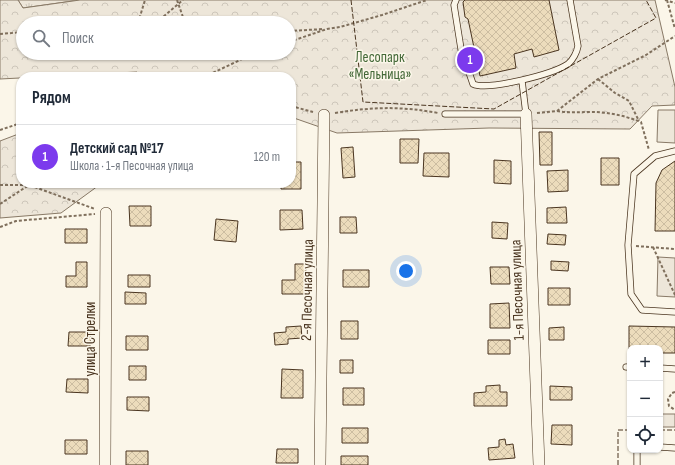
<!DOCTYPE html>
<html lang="ru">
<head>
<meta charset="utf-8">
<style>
	body { margin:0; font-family:"Sofia Sans Condensed",sans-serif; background:#f2f2f3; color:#1f2937 }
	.controls { position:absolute; right:12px; bottom:12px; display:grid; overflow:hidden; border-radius:8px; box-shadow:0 1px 3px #0004 }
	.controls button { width:36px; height:36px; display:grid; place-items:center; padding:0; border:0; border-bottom:1px solid #e0e1e3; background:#fff; color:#1f2937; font:20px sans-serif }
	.you { position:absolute; left:406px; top:271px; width:14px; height:14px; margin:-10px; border:3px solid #fff; border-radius:50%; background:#1a73e8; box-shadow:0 0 0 6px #1a73e833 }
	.badge { display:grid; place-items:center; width:26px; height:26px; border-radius:50%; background:#7c3aed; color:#fff; font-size:13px; font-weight:700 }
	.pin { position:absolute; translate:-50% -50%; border:2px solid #fff; box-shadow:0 1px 4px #0006 }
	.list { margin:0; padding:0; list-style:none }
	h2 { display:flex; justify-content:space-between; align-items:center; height:52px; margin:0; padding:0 16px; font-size:17px }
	h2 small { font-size:13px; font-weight:400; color:#747a83 }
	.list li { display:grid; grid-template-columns:26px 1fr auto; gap:12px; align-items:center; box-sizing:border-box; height:64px; padding:0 16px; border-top:1px solid #e0e1e3 }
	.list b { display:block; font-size:15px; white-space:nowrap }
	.list p { margin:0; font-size:13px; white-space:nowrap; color:#747a83 }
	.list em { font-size:13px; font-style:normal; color:#747a83 }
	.icon { flex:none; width:22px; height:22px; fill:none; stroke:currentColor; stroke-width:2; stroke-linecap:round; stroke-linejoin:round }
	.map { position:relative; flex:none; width:675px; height:465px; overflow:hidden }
	.search { position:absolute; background:#fff; box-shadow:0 1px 3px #0004; left:16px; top:16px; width:280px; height:44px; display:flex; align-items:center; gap:10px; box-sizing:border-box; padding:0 14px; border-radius:22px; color:#747a83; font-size:15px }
	.panel { position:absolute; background:#fff; box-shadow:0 1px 3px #0004; left:16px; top:72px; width:280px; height:116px; border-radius:16px }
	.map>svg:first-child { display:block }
	.grass { fill:url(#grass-tufts); stroke:#887966 }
	.forest { fill:url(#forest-crowns); stroke:#887966; fill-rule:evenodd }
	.green { fill:#ede6d9; stroke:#887966 }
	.parking { fill:#ede7d9; stroke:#887966 }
	.building { fill:url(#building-cross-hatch); stroke:#4a3520 }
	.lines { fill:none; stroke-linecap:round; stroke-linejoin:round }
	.service-casing { stroke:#4a3520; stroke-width:7 }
	.minor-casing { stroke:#4a3520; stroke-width:12 }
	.path { stroke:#7f6f5c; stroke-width:2; stroke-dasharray:3 2; stroke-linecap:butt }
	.service { stroke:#fbf6e9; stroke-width:5.5 }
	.minor { stroke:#fbf6e9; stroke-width:11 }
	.fence { stroke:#4a3520; stroke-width:1; stroke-dasharray:5 2; stroke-linecap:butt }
	.labels { text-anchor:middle; stroke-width:3; stroke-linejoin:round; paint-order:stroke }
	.park-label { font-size:15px; fill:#436837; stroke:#fbf6e9 }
	.street-label { font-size:15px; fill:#4a3520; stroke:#fbf6e9 }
</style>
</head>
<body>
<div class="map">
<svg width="675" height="465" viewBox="0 0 675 465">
	<defs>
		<pattern id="grass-tufts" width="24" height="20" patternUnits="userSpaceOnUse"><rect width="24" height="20" fill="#ede6d9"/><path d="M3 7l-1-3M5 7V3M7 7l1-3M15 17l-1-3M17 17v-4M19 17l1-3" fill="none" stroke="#cdc6ba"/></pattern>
		<pattern id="forest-crowns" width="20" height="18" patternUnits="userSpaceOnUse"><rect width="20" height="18" fill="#ede6d9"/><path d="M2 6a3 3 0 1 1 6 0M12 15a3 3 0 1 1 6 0" fill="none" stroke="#cdc6ba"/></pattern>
		<pattern id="building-cross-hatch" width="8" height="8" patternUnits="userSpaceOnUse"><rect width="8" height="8" fill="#ecdcbc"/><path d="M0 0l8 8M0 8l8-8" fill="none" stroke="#ccbda1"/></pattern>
	</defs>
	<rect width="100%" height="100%" fill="#fbf6e9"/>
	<path class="grass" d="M18,0H80L23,8Z"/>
	<path class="forest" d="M0,0H18L23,8L80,0H655L675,87V105L652,106L630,129L489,128L337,133L291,117V77H135L137,72L0,79ZM23,23H289V53H23Z
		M21,133V183H102L61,213L0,218V141Z"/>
	<path class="green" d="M658,257L675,258V297L657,296Z
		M660,414H675V427H660Z"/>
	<path class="parking" d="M658,110H675V143L657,142Z"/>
	<path class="building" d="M465,0H549L559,50L534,57L532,49L514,54L516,68L480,76L468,19L465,17L463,2Z
		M539,132H552V165H540Z
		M400,139H419L418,163H400Z
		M353,147L355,177L343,178L341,148Z
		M424,153H449V177L423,176Z
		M601,158H619V185H601Z
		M494,160L511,161V184L494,183Z
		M675,161V231H655L656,183L662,170Z
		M293,162H301V189H281V183H291Z
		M568,170V191L548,192L547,171Z
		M129,206H151V226H130Z
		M566,207L567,223H547V208Z
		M280,210H302L303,229L280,230Z
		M340,217H356L357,233H340Z
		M216,219L238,221L236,242L214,240Z
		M492,222L508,223L507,239L492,238Z
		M65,229H87V243H65Z
		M548,234L566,235L565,245L547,244Z
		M551,261L569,262L568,271L551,270Z
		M76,262H87V287H66V276H76Z
		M295,264H306L305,294H282V280H295Z
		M490,267H509L510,284H491Z
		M343,270H369V287H343Z
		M128,275H150V287H128Z
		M548,288H570V305H548Z
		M125,292L146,293V304H125Z
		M509,303L510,328H490V304Z
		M341,321H358V339H341Z
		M301,326L302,338L288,339V344L275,345L274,333L286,332V327Z
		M629,326L675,327V353H660V348H630L629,352Z
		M564,327V340H549V328Z
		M69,332H91L90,346H68Z
		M126,336H148V350H126Z
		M488,340H510V354H488Z
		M340,360H353V373H340Z
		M129,366H146V380H129Z
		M282,369L303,370V398H281Z
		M67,379H88V393L66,392Z
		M500,385V392H507V406H474V393L486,392V386Z
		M550,386L572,387V400H550Z
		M343,388H364V405H343Z
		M127,397H149V411L127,410Z
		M552,425H572V445L551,444Z
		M342,428H368V443H342Z
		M505,439L506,445L513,444L515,458L489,460L488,448L499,447V440Z
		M65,440H87V454H65Z
		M277,449H298V463H276Z
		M126,451H148V465H126Z
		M341,456H368V465H341Z"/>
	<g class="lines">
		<g class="service-casing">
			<path id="service" d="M456,0L454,5L461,49L473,84C488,91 553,74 568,64C573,60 577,52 578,46L570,0
				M445,114H526L522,81
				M675,151L655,156L634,174L628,245L631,294L642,310L675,312
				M626,367H630
				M660,368L675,369
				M660,447L675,448
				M637,465V450"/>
		</g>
		<g class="minor-casing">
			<path id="minor" d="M526,114L539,465
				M105,465L106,213
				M320,465L324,115"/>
		</g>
		<path class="path" d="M177,0L185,23
			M665,0L675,3
			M667,0L675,29
			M138,23L145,0
			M156,23L183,0
			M289,31L324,29
			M0,34L23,32
			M289,42L327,29L340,27L382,15L427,0
			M204,77L255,53
			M598,79L615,93L629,101L639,121
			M291,106L313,112
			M557,111C569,113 580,112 592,112C608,112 626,116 641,122L649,150
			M335,113C371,107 401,106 438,113
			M537,113L557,111L598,79L646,55L675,36
			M0,130L21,123
			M0,185H29L95,209
			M0,204L32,183
			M0,227L16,221L95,214
			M636,246L675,249
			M653,247L675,295
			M675,392L672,393L668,399L669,406L675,410"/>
		<use href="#service" class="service"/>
		<use href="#minor" class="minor"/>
		<path class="fence" d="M351,0L363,102L494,109L656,18L646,0
			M660,430H675
			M618,465V430H630"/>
	</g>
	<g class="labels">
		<g class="park-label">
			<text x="380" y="62">Лесопарк<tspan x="380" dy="17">«Мельница»</tspan></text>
		</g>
		<g class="street-label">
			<text transform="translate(307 290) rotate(-89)" y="5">2-я Песочная улица</text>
			<text transform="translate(517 290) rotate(-92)" y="5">1-я Песочная улица</text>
			<text transform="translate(90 339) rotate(-90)" y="5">улица Стрелки</text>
		</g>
	</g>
</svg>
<div class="controls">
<button>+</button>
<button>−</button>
<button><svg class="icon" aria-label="locate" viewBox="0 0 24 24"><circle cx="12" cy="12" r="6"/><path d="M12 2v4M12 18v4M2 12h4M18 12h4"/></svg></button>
</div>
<div class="you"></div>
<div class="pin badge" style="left:470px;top:60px">1</div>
<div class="search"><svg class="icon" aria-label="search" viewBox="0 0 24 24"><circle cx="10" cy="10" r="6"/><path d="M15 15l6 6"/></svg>Поиск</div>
<section class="panel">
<h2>Рядом<small></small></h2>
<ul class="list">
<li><span class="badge">1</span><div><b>Детский сад №17</b><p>Школа · 1-я Песочная улица</p></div><em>120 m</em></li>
</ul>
</section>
</div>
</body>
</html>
